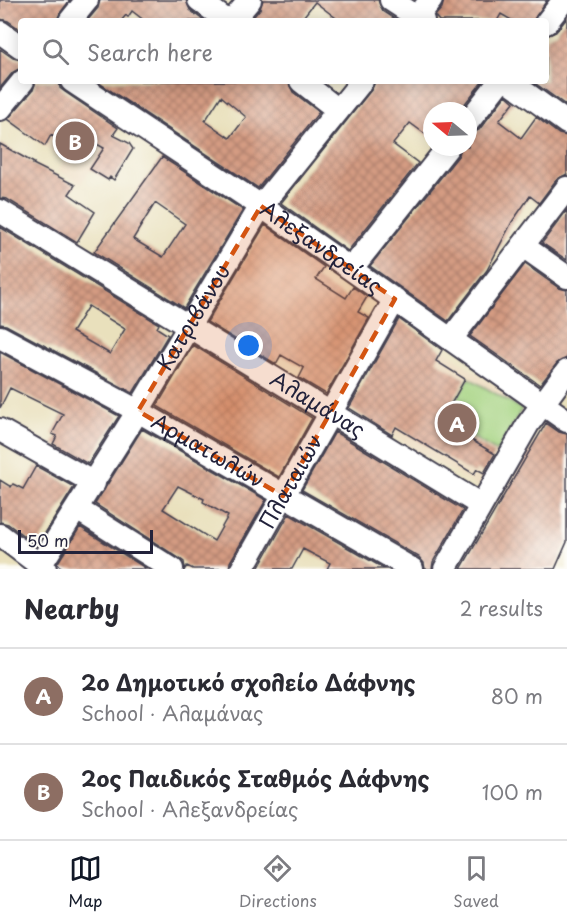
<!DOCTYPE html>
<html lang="en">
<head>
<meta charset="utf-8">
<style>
	body { margin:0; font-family:"Playpen Sans",sans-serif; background:#f2f2f3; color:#2b2b33 }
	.compass { position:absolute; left:423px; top:102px; width:54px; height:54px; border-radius:50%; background:#fff; box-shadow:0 3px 15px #0003; rotate:289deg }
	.scale { position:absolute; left:18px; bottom:15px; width:135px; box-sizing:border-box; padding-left:6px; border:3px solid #22223b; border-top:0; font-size:16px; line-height:21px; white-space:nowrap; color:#22223b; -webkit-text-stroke:4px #fdfcf7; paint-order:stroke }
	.you { position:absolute; left:249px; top:346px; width:21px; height:21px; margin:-15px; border:4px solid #fff; border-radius:50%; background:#1a73e8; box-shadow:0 0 0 9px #1a73e833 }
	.badge { display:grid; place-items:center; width:39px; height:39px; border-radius:50%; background:#111827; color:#fff; font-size:20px; font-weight:700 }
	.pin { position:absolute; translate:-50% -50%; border:3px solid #fff; box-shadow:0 2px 6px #0006 }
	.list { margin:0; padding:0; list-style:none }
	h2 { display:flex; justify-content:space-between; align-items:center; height:78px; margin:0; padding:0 24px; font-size:26px }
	h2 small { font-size:20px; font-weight:400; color:#7c7c81 }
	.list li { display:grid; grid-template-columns:39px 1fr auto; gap:18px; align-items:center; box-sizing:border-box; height:96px; padding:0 24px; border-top:2px solid #e1e1e2 }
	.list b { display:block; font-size:22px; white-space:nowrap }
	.list p { margin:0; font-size:20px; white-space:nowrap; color:#7c7c81 }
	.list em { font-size:20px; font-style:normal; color:#7c7c81 }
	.icon { flex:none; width:33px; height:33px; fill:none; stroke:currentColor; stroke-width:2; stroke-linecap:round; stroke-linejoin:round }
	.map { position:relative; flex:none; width:567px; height:569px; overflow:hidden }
	.search { position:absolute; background:#fff; box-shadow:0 3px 15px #0003; left:18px; right:18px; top:18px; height:66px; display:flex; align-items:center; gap:15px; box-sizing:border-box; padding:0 21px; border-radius:6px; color:#7c7c81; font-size:22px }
	.sheet { height:270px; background:#fff }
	nav { display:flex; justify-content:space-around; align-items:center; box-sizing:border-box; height:84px; border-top:2px solid #e1e1e2; background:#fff; font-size:16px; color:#7c7c81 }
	nav a { display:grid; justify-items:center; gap:3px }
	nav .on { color:#111827 }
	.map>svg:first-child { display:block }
	.built { fill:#ebd8ba }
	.green { fill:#a5d381; stroke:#647a5e; stroke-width:1.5 }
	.building { fill:url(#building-cross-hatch); fill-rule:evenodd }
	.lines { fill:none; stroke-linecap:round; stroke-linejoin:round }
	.minor-casing { stroke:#403e4e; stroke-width:26 }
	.minor { stroke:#fff; stroke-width:22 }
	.marked { fill:#d45411; fill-opacity:0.2; stroke:#d45411; stroke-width:4.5; stroke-dasharray:12 8; stroke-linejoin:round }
	.labels { text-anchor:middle; stroke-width:4.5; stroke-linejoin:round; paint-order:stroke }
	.street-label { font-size:21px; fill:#22223b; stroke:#fdfcf7 }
</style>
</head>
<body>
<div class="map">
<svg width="567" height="569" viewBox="0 0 567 569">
	<defs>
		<pattern id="building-cross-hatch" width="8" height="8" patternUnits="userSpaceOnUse" patternTransform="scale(1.5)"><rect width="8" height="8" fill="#d49b82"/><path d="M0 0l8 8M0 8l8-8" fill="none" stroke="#ac7e6c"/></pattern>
	</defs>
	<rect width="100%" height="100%" fill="#fdfcf7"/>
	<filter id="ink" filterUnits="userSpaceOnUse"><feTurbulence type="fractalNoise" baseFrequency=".0167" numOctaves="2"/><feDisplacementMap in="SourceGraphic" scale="12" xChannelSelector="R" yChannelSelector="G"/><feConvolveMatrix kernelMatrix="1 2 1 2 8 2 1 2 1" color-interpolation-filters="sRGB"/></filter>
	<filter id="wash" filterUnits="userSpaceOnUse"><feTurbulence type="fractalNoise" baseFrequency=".008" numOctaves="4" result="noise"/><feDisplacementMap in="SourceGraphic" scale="24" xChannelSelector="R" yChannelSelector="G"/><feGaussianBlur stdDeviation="1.35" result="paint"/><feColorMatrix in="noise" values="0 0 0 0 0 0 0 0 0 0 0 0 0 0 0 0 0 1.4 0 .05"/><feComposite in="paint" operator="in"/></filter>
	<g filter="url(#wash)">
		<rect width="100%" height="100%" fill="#e9e0bc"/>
		<path class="built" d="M74,95L100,113L99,114L103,117L105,114L120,125L81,184L58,171L64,161L40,143Z
			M443,349L525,408L479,488L392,435Z"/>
		<path class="green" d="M469,378L522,409L497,452L444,420Z"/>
		<g id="blocks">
			<path class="building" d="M0,0H70L60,13L57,21H21V30L8,21L0,19Z
				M100,0H186L190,10L204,21H145L132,11L128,17L126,15L121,21H87L98,8Z
				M263,0H378L383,11L398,21H340L315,2L300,21H250L260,9Z
				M444,0H547L533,21H513L501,14L497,21H439L435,16L442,8Z
				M567,18V106L532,81H546V36L556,32Z
				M0,49L13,58L21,60V68L13,72L0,88Z
				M36,81H59L60,88L65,92L118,128L113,135L129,143L133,149L114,180L110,177L108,180L90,169L104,148L81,135L69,138L65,143L51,135L45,146L8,119L33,90Z
				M96,81H288L293,92L319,112L258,188ZM221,96L246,117L230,138L205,121Z
				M375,81H483L459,111H432V139L410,123L393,144L418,163L348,251L281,203L372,89Z
				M506,95L514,102L499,121L521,138L536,117L559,134L567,136V174L556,180L539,203L530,196L512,222L487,270L448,321L370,266L459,155L461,147H468V135L479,130Z
				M0,144L34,163L33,164L75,185L69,194L95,212L77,242L7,199L0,198Z
				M162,157L243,210L184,308L94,252ZM155,203L185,224L163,257L133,239Z
				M567,210V260L542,243Z
				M265,225L324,267L316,279L346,298L353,287L367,297L358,312L369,318L326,394L299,378L304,368L281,355L276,364L207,322Z
				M0,227L159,324L157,328L168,335L133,393L6,325L0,324ZM88,306L125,329L110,354L72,332Z
				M525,264L559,288L567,290V358L557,363L540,385L470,336Z
				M399,319L442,350L436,361L465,379L441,422L495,454L484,473L477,469L474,474L396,427L392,435L349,408Z
				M193,345L312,418L279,477L157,406Z
				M0,352L119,416L88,464L53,444L57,436L52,434L63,414L10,388L0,408Z
				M546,423L559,432L567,434V542L555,569H461Z
				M142,429L266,500L230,562L229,569H193L187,566L185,569L184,562L179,558L95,504ZM178,486L204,499L203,502L228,516L214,541L163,509Z
				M335,432L463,510L433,562L432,569H425L424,563L419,557L302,490Z
				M36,466L74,487L37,546L8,524L0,522V480L11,487L13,484L23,489Z
				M289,514L385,569H327L330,563L303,549L292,569H258Z
				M80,527L147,569H64L57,564Z"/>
		</g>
	</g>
	<g filter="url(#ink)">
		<use href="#blocks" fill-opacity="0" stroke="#403e4e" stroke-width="1.5"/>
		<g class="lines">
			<g class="minor-casing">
				<g id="minor">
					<path d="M199,0L227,21"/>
					<path d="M391,0L423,21"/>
					<path d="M70,21L87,0"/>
					<path d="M232,21L250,0"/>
					<path d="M414,21L431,0"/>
					<path d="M546,23L564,0"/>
					<path d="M0,32L21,47"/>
					<path id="s1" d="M72,81L261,206L567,421"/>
					<path d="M301,81L338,110"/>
					<path d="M509,81L567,123"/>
					<path d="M0,109L23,81"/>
					<path d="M468,122L500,81"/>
					<path id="s2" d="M0,211L481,505"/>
					<path d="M523,246L567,277"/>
					<path d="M352,268L448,147"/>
					<path id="s3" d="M0,337L138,411L412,569"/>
					<path d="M451,339L567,188"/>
					<path d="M0,430L94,483"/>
					<path d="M77,509L172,569"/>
					<path d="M0,535L45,569"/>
					<path id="s4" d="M38,569L138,411L261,206L362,81"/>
					<path id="s5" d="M242,569L395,299"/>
					<path d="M445,569L528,424L567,371"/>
				</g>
			</g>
			<use href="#minor" class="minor"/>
		</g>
	</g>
	<path class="marked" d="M261,206L395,299L283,496L138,411Z"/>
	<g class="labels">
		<g class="street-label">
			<text dy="7" stroke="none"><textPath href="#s1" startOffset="300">Αλεξανδρείας</textPath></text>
			<text dy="7" stroke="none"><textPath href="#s4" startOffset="296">Κατριβάνου</textPath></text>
			<text dy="7" stroke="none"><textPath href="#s2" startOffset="372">Αλαμάνας</textPath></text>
			<text dy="7" stroke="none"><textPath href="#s3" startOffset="237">Αρματωλών</textPath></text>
			<text dy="7" stroke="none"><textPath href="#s5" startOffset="100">Πλαταιών</textPath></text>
		</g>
	</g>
</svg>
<svg class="compass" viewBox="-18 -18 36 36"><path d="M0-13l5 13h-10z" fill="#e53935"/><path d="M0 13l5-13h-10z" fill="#7c7c81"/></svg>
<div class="scale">50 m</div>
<div class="you"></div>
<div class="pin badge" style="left:457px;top:423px;background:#8d6e63">A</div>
<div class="pin badge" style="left:75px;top:141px;background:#8d6e63">B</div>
<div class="search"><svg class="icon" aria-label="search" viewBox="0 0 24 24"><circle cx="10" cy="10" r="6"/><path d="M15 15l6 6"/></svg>Search here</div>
</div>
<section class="sheet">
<h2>Nearby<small>2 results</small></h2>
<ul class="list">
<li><span class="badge" style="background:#8d6e63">A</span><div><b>2ο Δημοτικό σχολείο Δάφνης</b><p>School · Αλαμάνας</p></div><em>80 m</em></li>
<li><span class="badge" style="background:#8d6e63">B</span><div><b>2ος Παιδικός Σταθμός Δάφνης</b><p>School · Αλεξανδρείας</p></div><em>100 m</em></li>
</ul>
</section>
<nav>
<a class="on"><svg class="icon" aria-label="map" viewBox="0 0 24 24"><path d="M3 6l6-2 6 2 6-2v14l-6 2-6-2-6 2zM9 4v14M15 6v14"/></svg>Map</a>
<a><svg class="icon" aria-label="directions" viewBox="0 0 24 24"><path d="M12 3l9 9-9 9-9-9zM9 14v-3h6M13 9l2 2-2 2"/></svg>Directions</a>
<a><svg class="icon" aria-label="saved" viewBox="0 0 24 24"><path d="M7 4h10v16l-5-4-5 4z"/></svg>Saved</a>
</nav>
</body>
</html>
